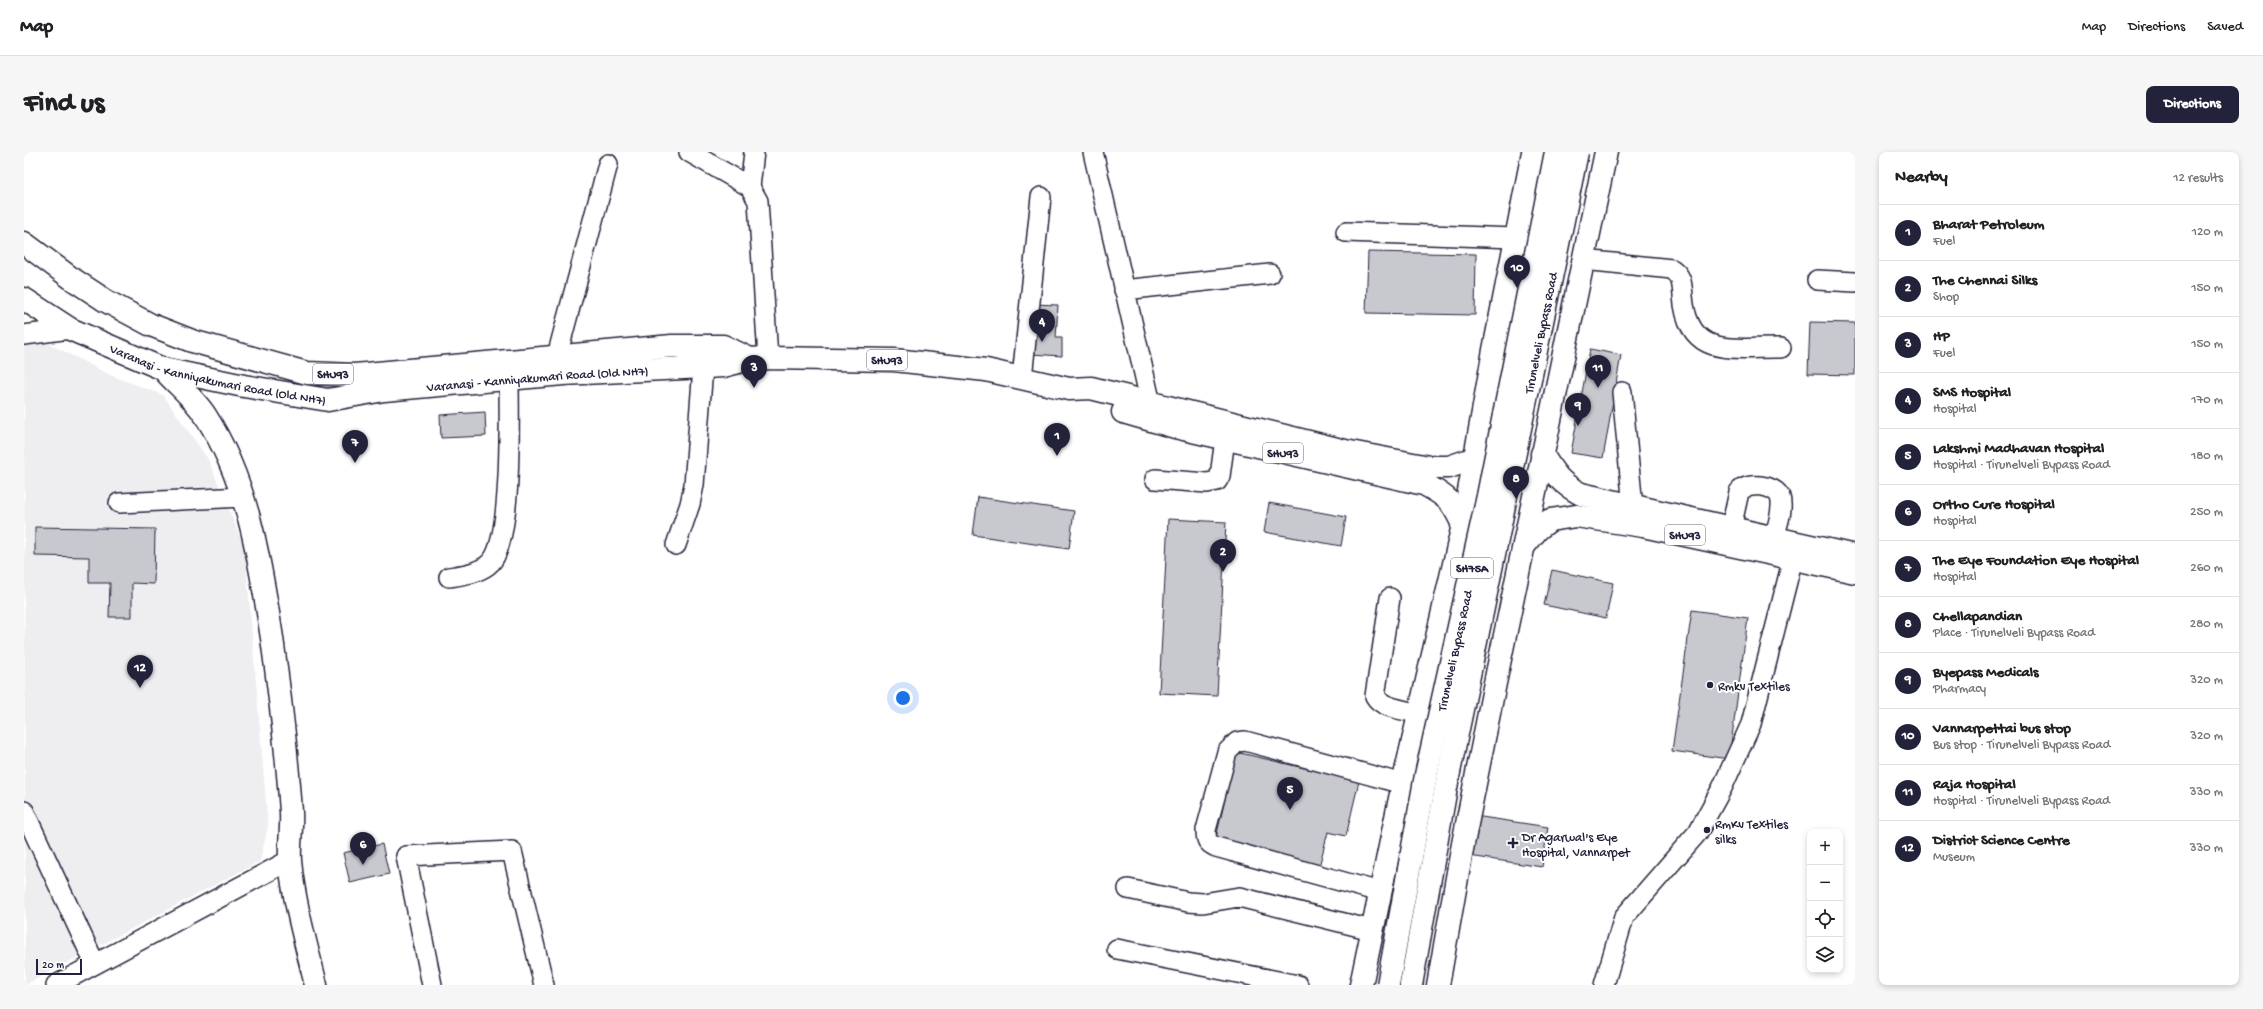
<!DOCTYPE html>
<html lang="en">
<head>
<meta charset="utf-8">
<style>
	body { margin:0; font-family:"Gochi Hand",sans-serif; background:#f6f6f6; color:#202124 }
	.controls { position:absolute; right:12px; bottom:12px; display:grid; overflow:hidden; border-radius:8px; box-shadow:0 2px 6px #0003 }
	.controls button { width:36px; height:36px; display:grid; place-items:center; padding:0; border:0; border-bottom:1px solid #e0e0e0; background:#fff; color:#202124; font:20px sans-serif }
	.scale { position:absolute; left:12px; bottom:10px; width:46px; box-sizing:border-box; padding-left:4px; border:2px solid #22223b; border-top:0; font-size:11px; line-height:14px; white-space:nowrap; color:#22223b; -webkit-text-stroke:3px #fff; paint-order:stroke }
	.you { position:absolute; left:879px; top:546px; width:14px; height:14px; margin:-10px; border:3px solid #fff; border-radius:50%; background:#1a73e8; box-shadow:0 0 0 6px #1a73e833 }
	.badge { display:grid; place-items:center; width:26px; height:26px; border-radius:50%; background:#22223b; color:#fff; font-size:13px; font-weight:700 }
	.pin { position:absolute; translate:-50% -33px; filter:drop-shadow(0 1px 2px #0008) }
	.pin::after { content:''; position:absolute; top:21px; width:14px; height:12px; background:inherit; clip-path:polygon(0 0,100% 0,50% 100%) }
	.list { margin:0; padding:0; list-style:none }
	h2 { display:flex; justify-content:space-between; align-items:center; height:52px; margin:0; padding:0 16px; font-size:17px }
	h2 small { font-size:13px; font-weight:400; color:#757577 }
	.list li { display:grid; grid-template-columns:26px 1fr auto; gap:12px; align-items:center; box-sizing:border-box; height:56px; padding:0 16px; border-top:1px solid #e0e0e0 }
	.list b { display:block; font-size:15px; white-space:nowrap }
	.list p { margin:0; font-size:13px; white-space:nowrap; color:#757577 }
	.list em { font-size:13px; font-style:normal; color:#757577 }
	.icon { flex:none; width:22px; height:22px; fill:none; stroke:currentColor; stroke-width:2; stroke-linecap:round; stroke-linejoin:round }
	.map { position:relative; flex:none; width:1831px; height:833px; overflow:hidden; border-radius:8px }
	header { display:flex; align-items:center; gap:24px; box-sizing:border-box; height:56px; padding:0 20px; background:#fff; border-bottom:1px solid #e0e0e0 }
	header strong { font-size:19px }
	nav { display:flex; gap:22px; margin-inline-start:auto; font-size:14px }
	.intro { display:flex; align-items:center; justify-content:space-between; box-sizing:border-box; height:96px; padding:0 24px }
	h1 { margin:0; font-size:28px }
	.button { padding:10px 18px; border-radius:8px; background:#22223b; color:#fff; font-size:14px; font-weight:700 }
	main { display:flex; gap:24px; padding:0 24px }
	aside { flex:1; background:#fff; border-radius:8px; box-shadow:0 2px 6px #0003 }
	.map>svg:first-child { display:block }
	.built { fill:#eeeef1 }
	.building { fill:#c8c8cf; stroke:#22223b }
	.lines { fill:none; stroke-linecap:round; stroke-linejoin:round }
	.minor-casing { stroke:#22223b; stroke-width:22 }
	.major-casing { stroke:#22223b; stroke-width:25 }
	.minor { stroke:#fff; stroke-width:19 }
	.major { stroke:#fff; stroke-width:22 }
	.major-bridge-casing { stroke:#22223b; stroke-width:25; stroke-linecap:butt }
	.major-bridge { stroke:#fff; stroke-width:22 }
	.poi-dot { fill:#22223b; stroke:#fff; stroke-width:1.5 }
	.labels { text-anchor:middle; stroke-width:4; stroke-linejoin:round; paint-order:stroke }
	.shield { fill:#fff; stroke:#646476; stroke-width:1 }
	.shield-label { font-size:12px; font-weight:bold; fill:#22223b }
	.street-label { font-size:13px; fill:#22223b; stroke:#fff }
	.poi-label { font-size:13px; fill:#22223b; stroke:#fff; text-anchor:start }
</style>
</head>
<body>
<header>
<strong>Map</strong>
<nav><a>Map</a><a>Directions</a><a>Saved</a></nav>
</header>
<div class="intro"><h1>Find us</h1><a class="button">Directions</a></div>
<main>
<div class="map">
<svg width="1831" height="833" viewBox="0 0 1831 833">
	<rect width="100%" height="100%" fill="#fff"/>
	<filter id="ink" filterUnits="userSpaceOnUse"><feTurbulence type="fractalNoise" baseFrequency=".025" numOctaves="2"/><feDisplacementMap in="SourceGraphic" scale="8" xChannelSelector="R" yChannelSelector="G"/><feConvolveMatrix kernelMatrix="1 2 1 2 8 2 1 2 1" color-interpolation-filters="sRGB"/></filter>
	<g filter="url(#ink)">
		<path class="built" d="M0,179L86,223L139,243L184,307L221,397L244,675L236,709L1,833Z"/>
		<path class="building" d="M1344,100L1452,102L1451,163L1342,161Z
			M1010,152L1034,153L1032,186H1038V204L1007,202Z
			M1786,170L1831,171V223L1784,222Z
			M1566,197L1597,203L1579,306L1547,301Z
			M461,260L462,284L417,286L416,263Z
			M954,345L1050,359L1045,397L949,383Z
			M1245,351L1322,365L1317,394L1240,380Z
			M1144,367L1202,370L1193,544L1135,541Z
			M11,375L131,377L130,432L108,431V465H85L86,431H65V405L11,404Z
			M1528,418L1589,431L1582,466L1520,453Z
			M1668,458L1724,466L1705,607L1648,599Z
			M1212,600L1335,629L1322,684L1304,680L1295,715L1191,690Z
			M1451,664L1524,675L1518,715L1445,704Z
			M358,692L365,722L326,731L319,701Z"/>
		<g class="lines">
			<g class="minor-casing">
				<path id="minor" d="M665,0L726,35L734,49L744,206
					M1069,0L1127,252
					M726,35L730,0
					M1322,80L1491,86
					M1559,108L1648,117C1658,124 1658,132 1659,144C1664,208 1708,195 1757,196
					M1793,128L1831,130
					M1100,138L1246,122
					M0,183L46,177
					M533,204L584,12
					M998,226L1017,45
					M1598,240L1609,355
					M1131,327L1183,331L1193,329L1196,324L1201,287
					M95,351L219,345
					M1707,376L1715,340C1722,330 1751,332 1756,345C1760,357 1753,374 1750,386
					M652,393L666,352L670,333L679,215
					M425,425C438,423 457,421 467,410C489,386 485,262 485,227
					M1366,446L1351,544C1358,557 1383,558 1396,562
					M0,659L71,812
					M1104,737L1164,750L1179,751L1215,745L1348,778
					M1356,740L1192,695C1183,691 1182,688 1182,678L1203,600L1213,590L1221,589L1379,632
					M1093,797L1274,833
					M32,833L266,708
					M408,833L382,704L488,699L520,833
					M1580,833L1600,765L1674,680L1698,636L1727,572L1769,406"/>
			</g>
			<g class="major-casing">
				<g id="major">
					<path d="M0,91L47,126L82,149L127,173L168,189L283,221L331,223L648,194H699L726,207"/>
					<path id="s1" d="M0,147L46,177L139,217L220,234L304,248L360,238L539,222L700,214L726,207L744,206L870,208L962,218L1045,237L1067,236L1321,299L1405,315H1425L1451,306"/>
					<path d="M139,217C152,232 170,246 181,263C224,329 236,409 248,486C256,544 263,601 267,660C268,676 265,693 266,709C270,751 282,792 292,833"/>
					<path d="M1099,260L1151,275L1400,332C1424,345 1428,349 1439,373"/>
					<path d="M1518,302C1530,322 1536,331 1557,342L1831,404"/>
					<path d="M1500,394L1514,377L1526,368L1552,364L1619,374L1831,420"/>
					<path d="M1337,833L1379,632L1439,373L1470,198L1509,0"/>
					<path d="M1414,833L1439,692L1471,531L1582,0"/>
				</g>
			</g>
			<use href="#minor" class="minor"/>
			<use href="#major" class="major"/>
			<g class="major-bridge-casing">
				<g id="major-bridge">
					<path id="s2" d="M1364,833L1402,623L1464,344L1532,0"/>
					<path id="s3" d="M1387,833L1423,630L1553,0"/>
				</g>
			</g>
			<use href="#major-bridge" class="major-bridge"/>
		</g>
	</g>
	<g class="poi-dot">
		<circle cx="1686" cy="533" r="4"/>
		<circle cx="1683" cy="678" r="4"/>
		<path d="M1487 685h4v4h4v4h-4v4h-4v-4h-4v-4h4z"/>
	</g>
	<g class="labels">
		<g class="shield">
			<rect x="843" y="198" width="40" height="20" rx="3"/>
			<rect x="289" y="212" width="40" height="20" rx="3"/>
			<rect x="1239" y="291" width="40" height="20" rx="3"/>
			<rect x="1641" y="373" width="40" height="20" rx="3"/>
			<rect x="1427" y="406" width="42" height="20" rx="3"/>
		</g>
		<g class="shield-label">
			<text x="863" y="212">SHU93</text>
			<text x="309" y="226">SHU93</text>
			<text x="1259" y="305">SHU93</text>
			<text x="1661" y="387">SHU93</text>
			<text x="1448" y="420">SH75A</text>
		</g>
		<g class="street-label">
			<text dy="5" stroke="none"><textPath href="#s3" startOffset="665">Tirunelveli Bypass Road</textPath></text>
			<text dy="5" stroke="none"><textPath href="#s1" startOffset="211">Varanasi - Kanniyakumari Road (Old NH7)</textPath></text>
			<text dy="5" stroke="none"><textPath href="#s1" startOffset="535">Varanasi - Kanniyakumari Road (Old NH7)</textPath></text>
			<text dy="5" stroke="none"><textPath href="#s2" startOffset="341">Tirunelveli Bypass Road</textPath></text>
		</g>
		<g class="poi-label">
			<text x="1694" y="538">Rmkv Textiles</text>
			<text x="1691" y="676">RmKv Textiles<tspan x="1691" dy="15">silks</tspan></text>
			<text x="1498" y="689">Dr Agarwal's Eye<tspan x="1498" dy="15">Hospital, Vannarpet</tspan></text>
		</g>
	</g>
</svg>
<div class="controls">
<button>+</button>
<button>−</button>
<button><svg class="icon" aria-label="locate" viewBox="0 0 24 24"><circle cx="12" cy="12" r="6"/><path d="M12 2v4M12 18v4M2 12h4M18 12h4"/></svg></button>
<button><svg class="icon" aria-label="layers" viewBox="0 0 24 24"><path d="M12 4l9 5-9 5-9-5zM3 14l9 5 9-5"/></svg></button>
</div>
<div class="scale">20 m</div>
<div class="you"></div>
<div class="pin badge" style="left:1033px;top:304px">1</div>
<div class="pin badge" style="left:1199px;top:420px">2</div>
<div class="pin badge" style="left:730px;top:236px">3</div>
<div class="pin badge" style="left:1018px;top:190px">4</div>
<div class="pin badge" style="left:1266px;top:658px">5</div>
<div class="pin badge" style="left:339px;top:713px">6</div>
<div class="pin badge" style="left:331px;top:311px">7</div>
<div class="pin badge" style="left:1492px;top:347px">8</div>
<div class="pin badge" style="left:1554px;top:274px">9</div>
<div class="pin badge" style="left:1493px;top:136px">10</div>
<div class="pin badge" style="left:1574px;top:236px">11</div>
<div class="pin badge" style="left:116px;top:536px">12</div>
</div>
<aside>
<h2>Nearby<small>12 results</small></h2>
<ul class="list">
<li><span class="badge">1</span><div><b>Bharat Petroleum</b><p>Fuel</p></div><em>120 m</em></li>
<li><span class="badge">2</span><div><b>The Chennai Silks</b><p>Shop</p></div><em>150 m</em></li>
<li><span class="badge">3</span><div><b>HP</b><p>Fuel</p></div><em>150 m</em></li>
<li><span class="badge">4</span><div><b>SMS Hospital</b><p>Hospital</p></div><em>170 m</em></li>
<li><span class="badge">5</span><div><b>Lakshmi Madhavan Hospital</b><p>Hospital · Tirunelveli Bypass Road</p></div><em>180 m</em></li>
<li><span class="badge">6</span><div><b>Ortho Cure Hospital</b><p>Hospital</p></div><em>250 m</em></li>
<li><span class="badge">7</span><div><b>The Eye Foundation Eye Hospital</b><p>Hospital</p></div><em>260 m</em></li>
<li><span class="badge">8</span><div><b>Chellapandian</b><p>Place · Tirunelveli Bypass Road</p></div><em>280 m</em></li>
<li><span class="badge">9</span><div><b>Byepass Medicals</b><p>Pharmacy</p></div><em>320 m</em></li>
<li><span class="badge">10</span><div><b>Vannarpettai bus stop</b><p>Bus stop · Tirunelveli Bypass Road</p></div><em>320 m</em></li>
<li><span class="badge">11</span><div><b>Raja Hospital</b><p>Hospital · Tirunelveli Bypass Road</p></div><em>330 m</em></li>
<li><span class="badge">12</span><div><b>District Science Centre</b><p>Museum</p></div><em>330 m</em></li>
</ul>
</aside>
</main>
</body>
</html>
